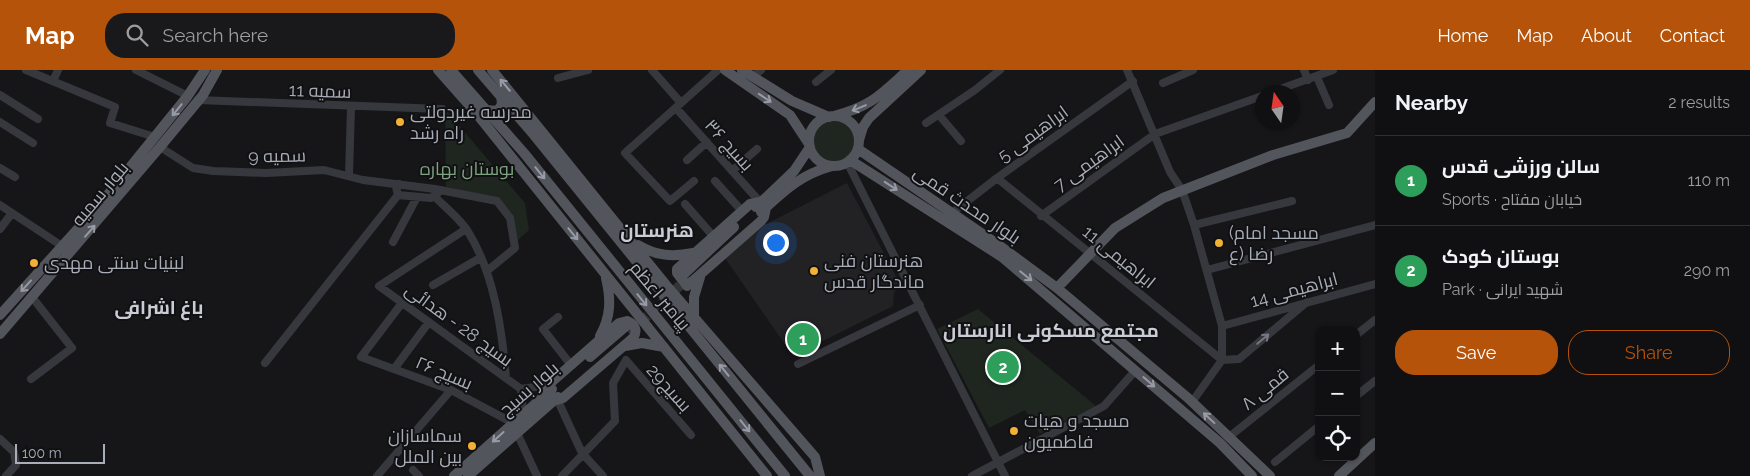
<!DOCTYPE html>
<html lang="en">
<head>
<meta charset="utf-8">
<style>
	body { margin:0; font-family:Raleway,Cairo,sans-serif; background:#19191b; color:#f1f3f6 }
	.controls { position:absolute; right:15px; bottom:15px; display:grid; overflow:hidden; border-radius:10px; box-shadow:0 1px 4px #0004 }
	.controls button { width:45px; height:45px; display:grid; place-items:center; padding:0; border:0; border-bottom:1px solid #303032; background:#101012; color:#f1f3f6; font:25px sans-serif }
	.compass { position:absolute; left:1255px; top:15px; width:45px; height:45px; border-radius:50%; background:#101012; box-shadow:0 1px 4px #0004; rotate:347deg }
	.scale { position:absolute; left:15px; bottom:12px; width:90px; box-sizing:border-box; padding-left:5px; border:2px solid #a8adb8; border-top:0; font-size:14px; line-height:18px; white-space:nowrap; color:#a8adb8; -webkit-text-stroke:4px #111113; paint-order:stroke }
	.you { position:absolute; left:775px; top:172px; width:18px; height:18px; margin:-12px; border:4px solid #fff; border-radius:50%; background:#1a73e8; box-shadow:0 0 0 8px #1a73e833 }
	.badge { display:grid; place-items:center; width:32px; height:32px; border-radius:50%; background:#b45309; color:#fff; font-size:16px; font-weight:700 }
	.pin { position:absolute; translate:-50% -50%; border:2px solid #fff; box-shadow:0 1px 5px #0006 }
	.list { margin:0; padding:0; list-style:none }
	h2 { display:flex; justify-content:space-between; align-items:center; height:65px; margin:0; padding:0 20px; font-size:21px }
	h2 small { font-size:16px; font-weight:400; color:#9c9d9f }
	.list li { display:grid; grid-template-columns:32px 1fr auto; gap:15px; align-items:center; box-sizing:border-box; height:90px; padding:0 20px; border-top:1px solid #303032 }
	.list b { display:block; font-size:19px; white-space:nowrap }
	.list p { margin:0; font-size:16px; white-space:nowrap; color:#9c9d9f }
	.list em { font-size:16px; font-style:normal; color:#9c9d9f }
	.actions { display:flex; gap:10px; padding:15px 20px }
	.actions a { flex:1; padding:11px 0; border:1px solid #b45309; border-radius:20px; text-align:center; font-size:18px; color:#b45309 }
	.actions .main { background:#b45309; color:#fff }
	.icon { flex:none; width:28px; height:28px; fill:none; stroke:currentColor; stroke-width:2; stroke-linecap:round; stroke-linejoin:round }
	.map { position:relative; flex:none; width:1375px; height:406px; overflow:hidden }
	header { display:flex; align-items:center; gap:30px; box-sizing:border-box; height:70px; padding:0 25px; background:#b45309; color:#fff }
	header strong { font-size:24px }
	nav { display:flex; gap:28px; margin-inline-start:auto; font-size:18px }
	.search { width:350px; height:45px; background:#19191b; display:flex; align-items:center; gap:12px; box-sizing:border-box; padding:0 18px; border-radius:20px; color:#9c9d9f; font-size:19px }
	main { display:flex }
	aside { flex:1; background:#101012 }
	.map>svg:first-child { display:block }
	.built { fill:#222225 }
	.green { fill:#1e261f }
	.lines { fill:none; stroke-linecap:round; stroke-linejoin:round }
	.major-tunnel { stroke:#333438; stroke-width:10; stroke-dasharray:10 5; stroke-linecap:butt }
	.minor { stroke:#37383d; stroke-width:8 }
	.major { stroke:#53555c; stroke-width:10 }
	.oneway { stroke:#979ba6 }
	.oneway2 { stroke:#757881 }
	.poi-dot { fill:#f2b134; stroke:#111113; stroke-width:2 }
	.labels { text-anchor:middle; stroke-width:4; stroke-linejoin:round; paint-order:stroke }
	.street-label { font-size:18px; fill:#a8adb8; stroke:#111113 }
	.poi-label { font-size:18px; fill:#a8adb8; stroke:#111113; text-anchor:start }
	.park-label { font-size:18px; fill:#7fa381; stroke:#111113 }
	.neighbourhood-label { font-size:19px; font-weight:bold; fill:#c9ccd4; stroke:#111113 }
</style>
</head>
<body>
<header>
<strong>Map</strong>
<div class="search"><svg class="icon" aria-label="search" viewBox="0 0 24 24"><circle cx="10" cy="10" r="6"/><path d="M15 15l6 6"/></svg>Search here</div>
<nav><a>Home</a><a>Map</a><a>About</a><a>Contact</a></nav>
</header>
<main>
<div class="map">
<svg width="1375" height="406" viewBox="0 0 1375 406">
	<rect width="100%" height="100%" fill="#161618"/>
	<path class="built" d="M847,113L900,214L894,223L893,236L793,286L725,188L754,160Z"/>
	<path class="green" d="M445,39L525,133L529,160L517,171L513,146L499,128L446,117Z
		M813 71a21 21 0 1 1 42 0a21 21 0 1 1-42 0Z
		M978,239L1096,336L1040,364L1025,340L989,358L937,259Z"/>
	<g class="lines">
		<path class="major-tunnel" d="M629,263L689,207"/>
		<path class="minor" d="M26,0L115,37L110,53L155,67
			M136,0L188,26
			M652,0L681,33
			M1127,0L1170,102L1182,120L1194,155L1222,256V290L1192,332
			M1304,0L1308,10
			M752,7L761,0
			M1317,7L1329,35
			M558,8L588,0
			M53,11L58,0
			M816,12L831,0
			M1163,13L1193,0
			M1272,22L1333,0
			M0,25L38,49
			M198,30L442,39
			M676,38L760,132
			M939,45L961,71
			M0,52L33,73
			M926,53L975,20L1000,0
			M160,77L193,98L213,101L266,103L324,100L363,110L435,119L438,123L431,128L398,125L396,117L399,114
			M687,90L707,72
			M847,92L1005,406
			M0,98L15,107
			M732,101L757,79
			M349,106L351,37
			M997,108L1222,290L1239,289L1307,232
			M694,111L670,131L625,83L718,0
			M715,111L742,141
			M435,119L497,131L510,148L515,178L487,201
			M435,127C445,137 459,148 467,160C494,202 502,259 506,308
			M685,134L713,166
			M0,135L62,176
			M952,143L997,108L1133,11
			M1041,146L1155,64L1262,26
			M1194,155L1292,131
			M0,159L12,143
			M466,159L379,216L521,319
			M393,172L417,127
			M1207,200L1375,155
			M433,215L480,188
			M402,233L361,287L451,320L513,353
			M558,247L543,259L571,295
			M1222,256L1375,214
			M1356,265L1375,250
			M265,293L398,125
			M798,294L920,235
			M394,299L429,252
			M31,309L72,278L32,227
			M521,319L548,315
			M521,319L523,345
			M1356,326L1375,311
			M558,331L582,383L603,406
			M517,363L537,406
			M1229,367L1319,295
			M0,369L14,382L16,395L6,406
			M1275,392L1319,356
			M413,400L419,406
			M377,406L451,320
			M562,406L615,351L613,313L626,290L691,365
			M972,406L1104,336L1135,301"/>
		<path class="major" d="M438,0L477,44L767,406
			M451,0L524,83L785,406
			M478,0L534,65L810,406
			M492,0L666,215L815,387L820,406
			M725,0L790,45L809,74
			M742,0L792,31L829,47
			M486,40L498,41L502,34L501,26
			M834,46C872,36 880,25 908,0
			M809 71a25 25 0 1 1 50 0a25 25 0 1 1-50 0Z
			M859,70L863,57L869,48L921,0
			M858,79L1000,176L1057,218L1188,328L1270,406
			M850,90L1002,187L1220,373L1252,406
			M760,132L750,134L677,199V203L687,216L761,151L764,147L766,138
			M756,137L794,101L810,77
			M761,142C785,120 800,105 832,96
			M638,175C656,186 673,187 693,183
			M685,203L734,157
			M1057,218L1115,158L1163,128L1273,85L1347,63L1375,32
			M0,245L102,132L187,27L205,0
			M694,248V227L700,207
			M0,264L160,77L203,25L217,0
			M600,266C611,247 611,229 606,208
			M625,276L642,273L664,277
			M590,287L625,257
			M547,323L548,315L619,253L627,251C635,254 638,261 633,268L563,328L553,331
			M454,406L552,319
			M468,406L558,327
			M1339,406L1375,373"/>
	</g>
	<defs><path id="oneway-shaft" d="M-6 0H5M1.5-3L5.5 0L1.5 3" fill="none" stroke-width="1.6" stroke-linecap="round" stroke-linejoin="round" transform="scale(1.25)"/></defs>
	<g class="oneway">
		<use href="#oneway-shaft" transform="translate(505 15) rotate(-130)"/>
		<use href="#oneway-shaft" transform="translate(765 28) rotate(34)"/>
		<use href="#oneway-shaft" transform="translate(859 38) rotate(158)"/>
		<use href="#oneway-shaft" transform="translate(177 40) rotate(129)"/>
		<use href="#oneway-shaft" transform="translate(540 103) rotate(51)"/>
		<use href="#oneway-shaft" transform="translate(891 116) rotate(33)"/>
		<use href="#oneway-shaft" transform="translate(90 161) rotate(-49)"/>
		<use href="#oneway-shaft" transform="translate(573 164) rotate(51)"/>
		<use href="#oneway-shaft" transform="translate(1026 206) rotate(39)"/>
		<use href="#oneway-shaft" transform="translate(26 216) rotate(132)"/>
		<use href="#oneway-shaft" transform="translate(642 230) rotate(51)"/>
		<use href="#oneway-shaft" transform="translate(724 300) rotate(-129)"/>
		<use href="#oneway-shaft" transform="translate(1149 312) rotate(41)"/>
		<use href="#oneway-shaft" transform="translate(1209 348) rotate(-137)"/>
		<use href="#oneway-shaft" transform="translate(745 356) rotate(51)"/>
		<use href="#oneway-shaft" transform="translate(498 367) rotate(138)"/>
	</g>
	<use class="oneway2" href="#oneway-shaft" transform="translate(1263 269) rotate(-40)"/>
	<g class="poi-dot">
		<circle cx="400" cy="52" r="5"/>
		<circle cx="1219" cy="173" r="5"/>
		<circle cx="34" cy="193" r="5"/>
		<circle cx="814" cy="201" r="5"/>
		<circle cx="1014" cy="361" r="5"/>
		<circle cx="472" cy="376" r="5"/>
	</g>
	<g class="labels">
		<g class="street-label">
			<text transform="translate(320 21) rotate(2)" y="6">سمیه 11</text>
			<text transform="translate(1033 64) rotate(-36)" y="6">ابراهیمی 5</text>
			<text transform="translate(729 75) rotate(48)" y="6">بسیج ۳۶</text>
			<text transform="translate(277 86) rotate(-1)" y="6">سمیه 9</text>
			<text transform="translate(1089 93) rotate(-36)" y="6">ابراهیمی 7</text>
			<text transform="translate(100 124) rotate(-50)" y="6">بلوار سمیه</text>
			<text transform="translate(967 135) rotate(34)" y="6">بلوار محدث قمی</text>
			<text transform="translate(1119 187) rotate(39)" y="6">ابراهیمی 11</text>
			<text transform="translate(1294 220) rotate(-15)" y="6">ابراهیمی 14</text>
			<text transform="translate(660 226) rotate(50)" y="6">پیامبر اعظم</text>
			<text transform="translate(459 255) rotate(36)" y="6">بسیج 28 - هدائی</text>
			<text transform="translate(444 303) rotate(23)" y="6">بسیج ۲۶</text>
			<text transform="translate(669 318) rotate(48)" y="6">بسیج29</text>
			<text transform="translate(529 319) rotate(-41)" y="6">بلوار بسیج</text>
			<text transform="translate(1265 319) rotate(-39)" y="6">قمی ۸</text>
		</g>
		<g class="poi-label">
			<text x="410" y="48">مدرسه غیردولتی<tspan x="410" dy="21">راه رشد</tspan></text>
			<text x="1229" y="169">(مسجد امام<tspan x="1229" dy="21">رضا (ع</tspan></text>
			<text x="824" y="197">هنرستان فنی<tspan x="824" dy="21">ماندگار قدس</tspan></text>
			<text x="44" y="199">لبنیات سنتی مهدی</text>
			<text x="1024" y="357">مسجد و هیات<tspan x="1024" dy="21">فاطمیون</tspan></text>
			<text x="462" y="372" text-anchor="end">سماسازان<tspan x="462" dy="21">بین الملل</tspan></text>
		</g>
		<g class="park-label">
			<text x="467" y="105">بوستان بهاره</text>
		</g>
		<g class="neighbourhood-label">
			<text x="657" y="167">هنرستان</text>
			<text x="159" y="244">باغ اشرافی</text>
			<text x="1051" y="267">مجتمع مسکونی انارستان</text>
		</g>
	</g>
</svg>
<div class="controls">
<button>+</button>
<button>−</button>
<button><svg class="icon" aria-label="locate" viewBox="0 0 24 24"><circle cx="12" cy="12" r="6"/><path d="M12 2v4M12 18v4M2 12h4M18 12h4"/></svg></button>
</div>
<svg class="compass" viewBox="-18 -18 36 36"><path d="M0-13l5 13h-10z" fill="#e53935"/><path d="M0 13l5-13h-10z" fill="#9c9d9f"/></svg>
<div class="scale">100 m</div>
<div class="you"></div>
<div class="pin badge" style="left:803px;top:269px;background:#2e9e5b">1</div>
<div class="pin badge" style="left:1003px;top:297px;background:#2e9e5b">2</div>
</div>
<aside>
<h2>Nearby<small>2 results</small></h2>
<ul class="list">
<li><span class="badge" style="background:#2e9e5b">1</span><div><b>سالن ورزشی قدس</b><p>Sports · خیابان مفتاح</p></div><em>110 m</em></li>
<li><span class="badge" style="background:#2e9e5b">2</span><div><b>بوستان کودک</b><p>Park · شهید ایرانی</p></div><em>290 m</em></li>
</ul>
<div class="actions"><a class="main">Save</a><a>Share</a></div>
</aside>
</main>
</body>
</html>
